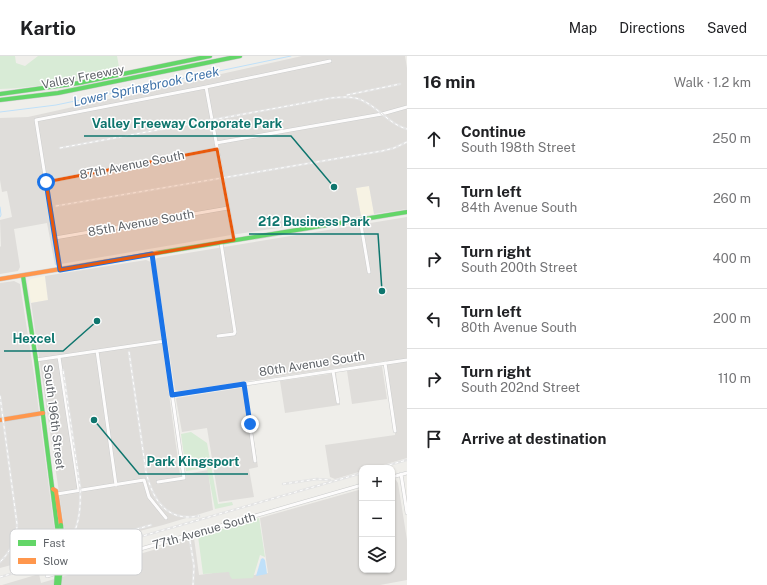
<!DOCTYPE html>
<html lang="en">
<head>
<meta charset="utf-8">
<style>
	body { margin:0; font-family:"Public Sans",sans-serif; background:#f2f2f2; color:#202124 }
	.controls { position:absolute; right:12px; bottom:12px; display:grid; overflow:hidden; border-radius:8px; box-shadow:0 1px 3px #0004 }
	.controls button { width:36px; height:36px; display:grid; place-items:center; padding:0; border:0; border-bottom:1px solid #e0e0e0; background:#fff; color:#202124; font:20px sans-serif }
	.stop { position:absolute; width:12px; height:12px; margin:-9px; border:3px solid #1a73e8; border-radius:50%; background:#fff }
	.stop.end { background:#1a73e8; border-color:#fff; box-shadow:0 1px 4px #0008 }
	.list { margin:0; padding:0; list-style:none }
	h2 { display:flex; justify-content:space-between; align-items:center; height:52px; margin:0; padding:0 16px; font-size:17px }
	h2 small { font-size:13px; font-weight:400; color:#757577 }
	.list li { display:grid; grid-template-columns:26px 1fr auto; gap:12px; align-items:center; box-sizing:border-box; height:60px; padding:0 16px; border-top:1px solid #e0e0e0 }
	.list b { display:block; font-size:15px; white-space:nowrap }
	.list p { margin:0; font-size:13px; white-space:nowrap; color:#757577 }
	.list em { font-size:13px; font-style:normal; color:#757577 }
	.icon { flex:none; width:22px; height:22px; fill:none; stroke:currentColor; stroke-width:2; stroke-linecap:round; stroke-linejoin:round }
	.map { position:relative; flex:none; width:407px; height:529px; overflow:hidden }
	header { display:flex; align-items:center; gap:24px; box-sizing:border-box; height:56px; padding:0 20px; background:#fff; border-bottom:1px solid #e0e0e0 }
	header strong { font-size:19px }
	nav { display:flex; gap:22px; margin-inline-start:auto; font-size:14px }
	main { display:flex }
	aside { flex:1; background:#fff }
	.map>svg:first-child { display:block }
	.commercial { fill:#f7f3e4 }
	.industrial { fill:#dfddda }
	.green { fill:#d8ebd6 }
	.water { fill:#bfe0f9 }
	.lines { fill:none; stroke-linecap:round; stroke-linejoin:round }
	.stream { stroke:#bfe0f9; stroke-width:1 }
	.street-casing { stroke:#cbcccc; stroke-width:4 }
	.fast-casing { stroke:#cacacb; stroke-width:5 }
	.slow-casing { stroke:#cacacb; stroke-width:5 }
	.street { stroke:#fdfcfc; stroke-width:3 }
	.fast { stroke:#63d668; stroke-width:4 }
	.slow { stroke:#ff974d; stroke-width:4 }
	.rail-casing { stroke:#e4e4e4; stroke-width:2.5 }
	.rail { stroke:#fff; stroke-width:1; stroke-dasharray:3; stroke-linecap:butt }
	.fast-bridge-casing { stroke:#cacacb; stroke-width:5; stroke-linecap:butt }
	.fast-bridge { stroke:#63d668; stroke-width:4 }
	.route { stroke:#1a73e8; stroke-width:5 }
	.marked { fill:#e8590c; fill-opacity:0.2; stroke:#e8590c; stroke-width:3; stroke-linejoin:round }
	.labels { text-anchor:middle; stroke-width:3; stroke-linejoin:round; paint-order:stroke }
	.street-label { font-size:12px; fill:#5f6368; stroke:#fff }
	.water-label { font-size:13px; font-style:italic; fill:#4174aa; stroke:#fff }
	.key { fill:#fff; stroke:#cfd0d2; stroke-width:1 }
	.key-label { font-size:11px; fill:#5f6368 }
	.leader { fill:none; stroke:#0f766e; stroke-width:1.5 }
	.callout-dot { fill:#0f766e; stroke:#fff; stroke-width:1.5 }
	.callout-label { font-size:13px; text-anchor:middle; font-weight:bold; fill:#0f766e; stroke:#fff; stroke-width:3; stroke-linejoin:round; paint-order:stroke }
</style>
</head>
<body>
<header>
<strong>Kartio</strong>
<nav><a>Map</a><a>Directions</a><a>Saved</a></nav>
</header>
<main>
<div class="map">
<svg width="407" height="529" viewBox="0 0 407 529">
	<rect width="100%" height="100%" fill="#efeeea"/>
	<path class="commercial" d="M369,130L374,158L361,160L356,132Z
		M45,220L48,244L31,247L28,227L29,225L31,223Z"/>
	<path class="industrial" d="M302,0H405L407,12V153L374,158L369,130L356,132L361,160L237,178L55,209L47,167L14,173L20,211L18,215L0,218V191L1,190L0,164L12,161L7,135L2,136L0,124V62L28,61Z
		M407,161V402L373,412H362V415L335,423L330,421L325,389L395,379V376H396L386,305L179,335L175,334L155,205L157,202Z
		M146,204L151,206L180,419L208,414L213,454L163,469L65,494V477L31,247L48,244L45,220Z
		M14,225L20,228L35,325L57,493L34,503L0,512V227Z
		M382,310L387,343L352,348L347,315Z
		M336,317L340,349L285,357L280,325Z
		M246,331L258,411L249,413L254,441L219,446L207,372L182,376L176,343L177,342Z
		M395,423L398,427L407,484V524L380,529H2L39,518L41,527L194,482L199,519L233,514L235,522L268,517L260,462L362,433V514H392V424Z"/>
	<path class="green" d="M0,0H15L16,7L25,10L38,0H117L119,11C110,17 100,18 90,21C61,27 30,32 0,33Z
		M191,376L207,387L218,448L232,446L233,449L215,453L207,412L186,415L181,378Z
		M259,462L265,501L260,499L253,522L232,523L230,520L229,516L203,518L198,480Z"/>
	<path class="water" d="M263,502L265,504L267,518L256,520L261,503Z"/>
	<g class="lines">
		<path class="stream" d="M0,56L56,49L291,0
			M0,151L1,159L0,161"/>
		<g class="street-casing">
			<path id="street" d="M206,31L234,184
				M216,87L382,58L407,51
				M46,126L217,93
				M360,163L369,216
				M55,182L228,152
				M152,198L184,422L158,426
				M60,214L36,64L206,31L330,5
				M218,280L234,278L235,276L221,187
				M97,295L116,429
				M59,301L79,434
				M36,304L165,285
				M385,307L395,375
				M333,315L338,346
				M244,328L255,405
				M172,339L407,304
				M401,418L407,457
				M392,421L407,417
				M57,438L144,424L149,441L166,462
				M47,520L362,429"/>
		</g>
		<g class="fast-casing">
			<path id="fast" d="M0,38L79,27L210,0
				M0,44L58,37L240,0
				M157,197L407,156
				M23,220L36,304L57,470"/>
		</g>
		<g class="slow-casing">
			<path id="slow" d="M0,223L157,197
				M0,364L43,357
				M53,433L56,435L61,469"/>
		</g>
		<use href="#street" class="street"/>
		<use href="#fast" class="fast"/>
		<use href="#slow" class="slow"/>
		<g class="rail-casing">
			<path id="rail" d="M347,39L400,28
				M60,92L331,42C340,41 350,40 359,43C378,50 388,68 407,73
				M56,150L382,95L394,92L407,86
				M129,296L146,416C153,444 166,466 199,460
				M0,340L17,468C17,483 11,495 0,506
				M378,412L407,404
				M283,428L317,423L330,424
				M190,485L194,510L193,529
				M47,501C53,497 62,494 66,489C80,474 81,450 80,431L63,314
				M39,504L85,488L151,469
				M0,521L362,417"/>
		</g>
		<use href="#rail" class="rail"/>
		<g class="fast-bridge-casing">
			<path id="fast-bridge" d="M56,529L59,492L57,470
				M59,529L63,492L61,469"/>
		</g>
		<use href="#fast-bridge" class="fast-bridge"/>
	</g>
	<g class="lines">
		<path class="route" d="M46,126L60,214L152,198L172,339L244,328L250,368"/>
	</g>
	<path class="marked" d="M217,93L234,184L60,214L46,126Z"/>
	<g class="labels">
		<g class="street-label">
			<text transform="translate(83 21) rotate(-11)" y="4">Valley Freeway</text>
			<text transform="translate(132 109) rotate(-11)" y="4">87th Avenue South</text>
			<text transform="translate(141 167) rotate(-10)" y="4">85th Avenue South</text>
			<text transform="translate(312 308) rotate(-9)" y="4">80th Avenue South</text>
			<text transform="translate(54 361) rotate(83)" y="4">South 196th Street</text>
			<text transform="translate(204 475) rotate(-16)" y="4">77th Avenue South</text>
		</g>
		<g class="water-label">
			<text transform="translate(146 30) rotate(-12)" y="5">Lower Springbrook Creek</text>
		</g>
	</g>
	<rect x="10" y="473" width="132" height="46" rx="6" class="key"/>
	<rect x="18" y="484" width="18" height="6" fill="#63d668"/>
	<rect x="18" y="502" width="18" height="6" fill="#ff974d"/>
	<g class="key-label">
		<text x="43" y="491">Fast</text>
		<text x="43" y="509">Slow</text>
	</g>
	<path class="leader" d="M334 131L291 80H84M382 235L378 178H249M97 265L63 295H4M94 364L139 418H248"/>
	<g class="callout-dot">
		<circle cx="334" cy="131" r="4"/>
		<circle cx="382" cy="235" r="4"/>
		<circle cx="97" cy="265" r="4"/>
		<circle cx="94" cy="364" r="4"/>
	</g>
	<g class="callout-label">
		<text x="187" y="72">Valley Freeway Corporate Park</text>
		<text x="314" y="170">212 Business Park</text>
		<text x="34" y="287">Hexcel</text>
		<text x="193" y="410">Park Kingsport</text>
	</g>
</svg>
<div class="controls">
<button>+</button>
<button>−</button>
<button><svg class="icon" aria-label="layers" viewBox="0 0 24 24"><path d="M12 4l9 5-9 5-9-5zM3 14l9 5 9-5"/></svg></button>
</div>
<div class="stop" style="left:46px;top:126px"></div>
<div class="stop end" style="left:250px;top:368px"></div>
</div>
<aside>
<h2>16 min<small>Walk · 1.2 km</small></h2>
<ul class="list">
<li><svg class="icon" aria-label="ahead" viewBox="0 0 24 24"><path d="M12 20V5M6 11l6-6 6 6"/></svg><div><b>Continue</b><p>South 198th Street</p></div><em>250 m</em></li>
<li><svg class="icon" aria-label="left" viewBox="0 0 24 24"><path d="M17 20v-9H6M10 6l-5 5 5 5"/></svg><div><b>Turn left</b><p>84th Avenue South</p></div><em>260 m</em></li>
<li><svg class="icon" aria-label="right" viewBox="0 0 24 24"><path d="M7 20v-9h11M14 6l5 5-5 5"/></svg><div><b>Turn right</b><p>South 200th Street</p></div><em>400 m</em></li>
<li><svg class="icon" aria-label="left" viewBox="0 0 24 24"><path d="M17 20v-9H6M10 6l-5 5 5 5"/></svg><div><b>Turn left</b><p>80th Avenue South</p></div><em>200 m</em></li>
<li><svg class="icon" aria-label="right" viewBox="0 0 24 24"><path d="M7 20v-9h11M14 6l5 5-5 5"/></svg><div><b>Turn right</b><p>South 202nd Street</p></div><em>110 m</em></li>
<li><svg class="icon" aria-label="arrive" viewBox="0 0 24 24"><path d="M6 21V4h12l-3 4 3 4H6"/></svg><div><b>Arrive at destination</b></div></li>
</ul>
</aside>
</main>
</body>
</html>
